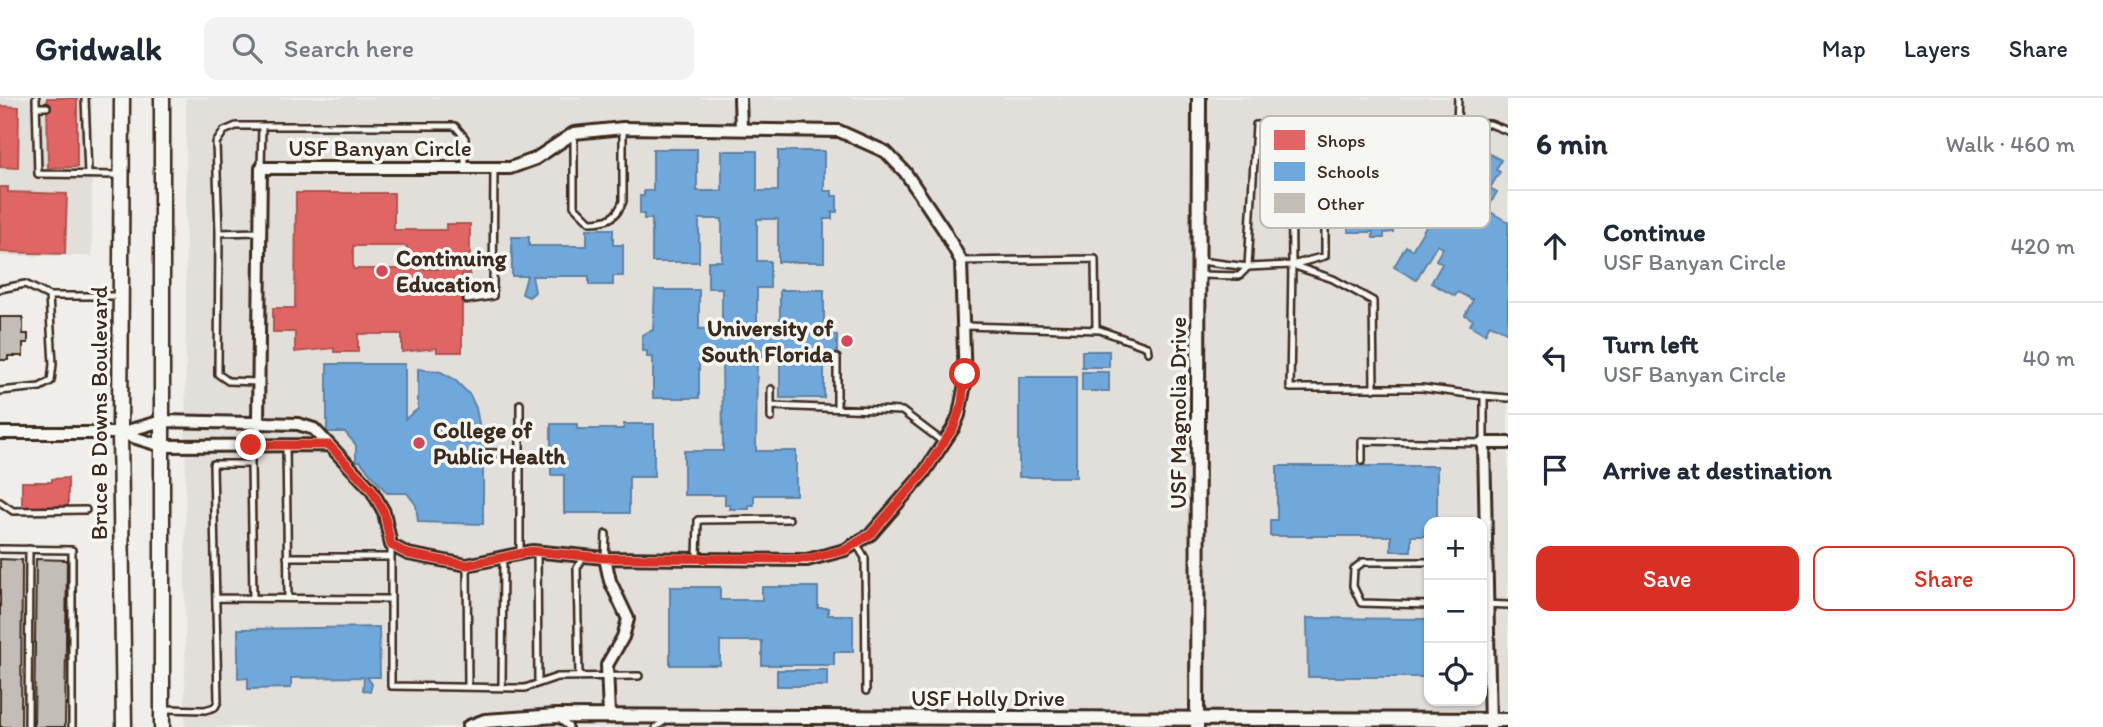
<!DOCTYPE html>
<html lang="en">
<head>
<meta charset="utf-8">
<style>
	body { margin:0; font-family:Itim,sans-serif; background:#f2f2f3; color:#1f2937 }
	.controls { position:absolute; right:21px; bottom:21px; display:grid; overflow:hidden; border-radius:14px; box-shadow:0 2px 5px #0004 }
	.controls button { width:63px; height:63px; display:grid; place-items:center; padding:0; border:0; border-bottom:2px solid #e0e1e3; background:#fff; color:#1f2937; font:35px sans-serif }
	.stop { position:absolute; width:21px; height:21px; margin:-16px; border:5px solid #d93025; border-radius:50%; background:#fff }
	.stop.end { background:#d93025; border-color:#fff; box-shadow:0 2px 7px #0008 }
	.list { margin:0; padding:0; list-style:none }
	h2 { display:flex; justify-content:space-between; align-items:center; height:91px; margin:0; padding:0 28px; font-size:30px }
	h2 small { font-size:23px; font-weight:400; color:#747a83 }
	.list li { display:grid; grid-template-columns:46px 1fr auto; gap:21px; align-items:center; box-sizing:border-box; height:112px; padding:0 28px; border-top:2px solid #e0e1e3 }
	.list b { display:block; font-size:26px; white-space:nowrap }
	.list p { margin:0; font-size:23px; white-space:nowrap; color:#747a83 }
	.list em { font-size:23px; font-style:normal; color:#747a83 }
	.actions { display:flex; gap:14px; padding:21px 28px }
	.actions a { flex:1; padding:16px 0; border:2px solid #d93025; border-radius:14px; text-align:center; font-size:24px; color:#d93025 }
	.actions .main { background:#d93025; color:#fff }
	.icon { flex:none; width:38px; height:38px; fill:none; stroke:currentColor; stroke-width:2; stroke-linecap:round; stroke-linejoin:round }
	.map { position:relative; flex:none; width:1508px; height:629px; overflow:hidden }
	header { display:flex; align-items:center; gap:42px; box-sizing:border-box; height:98px; padding:0 35px; background:#fff; border-bottom:2px solid #e0e1e3 }
	header strong { font-size:33px }
	nav { display:flex; gap:38px; margin-inline-start:auto; font-size:24px }
	.search { width:490px; height:63px; background:#f2f2f3; display:flex; align-items:center; gap:18px; box-sizing:border-box; padding:0 24px; border-radius:14px; color:#747a83; font-size:26px }
	main { display:flex }
	aside { flex:1; background:#fff }
	.map>svg:first-child { display:block }
	.built { fill:#e2dfdb; fill-rule:evenodd }
	.shops { fill:#e06666; stroke:#ae5450; stroke-width:2; fill-rule:evenodd }
	.schools { fill:#6fa8dc; stroke:#5f82a3; stroke-width:2 }
	.building { fill:#c2bdb7; stroke:#3b2a1e; stroke-width:2 }
	.lines { fill:none; stroke-linecap:round; stroke-linejoin:round }
	.service-casing { stroke:#3b2a1e; stroke-width:10 }
	.minor-casing { stroke:#3b2a1e; stroke-width:16 }
	.tertiary-casing { stroke:#3b2a1e; stroke-width:18 }
	.secondary-casing { stroke:#3b2a1e; stroke-width:19 }
	.service { stroke:#f6f6f2; stroke-width:5 }
	.minor { stroke:#f6f6f2; stroke-width:10 }
	.tertiary { stroke:#f6f6f2; stroke-width:12 }
	.secondary { stroke:#f6f6f2; stroke-width:14 }
	.route { stroke:#d93025; stroke-width:9 }
	.poi-dot { fill:#d1495b; stroke:#f6f6f2; stroke-width:2.5 }
	.labels { text-anchor:middle; stroke-width:7; stroke-linejoin:round; paint-order:stroke }
	.street-label { font-size:23px; fill:#3b2a1e; stroke:#f6f6f2 }
	.poi-label { font-size:23px; font-weight:bold; fill:#3b2a1e; stroke:#f6f6f2; text-anchor:start }
	.key { fill:#f6f6f2; stroke:#beb9b2; stroke-width:2 }
	.key-label { font-size:19px; fill:#3b2a1e }
</style>
</head>
<body>
<header>
<strong>Gridwalk</strong>
<div class="search"><svg class="icon" aria-label="search" viewBox="0 0 24 24"><circle cx="10" cy="10" r="6"/><path d="M15 15l6 6"/></svg>Search here</div>
<nav><a>Map</a><a>Layers</a><a>Share</a></nav>
</header>
<main>
<div class="map">
<svg width="1508" height="629" viewBox="0 0 1508 629">
	<rect width="100%" height="100%" fill="#efeeea"/>
	<filter id="ink" filterUnits="userSpaceOnUse"><feTurbulence type="fractalNoise" baseFrequency=".0143" numOctaves="2"/><feDisplacementMap in="SourceGraphic" scale="14" xChannelSelector="R" yChannelSelector="G"/><feConvolveMatrix kernelMatrix="1 2 1 2 8 2 1 2 1" color-interpolation-filters="sRGB"/></filter>
	<g filter="url(#ink)">
		<path class="built" d="M0,0H92V158H0Z
			M186,0H1508V629H185ZM1429,424H1482V603H1429Z"/>
		<path class="shops" d="M47,0H77V69L48,70Z
			M0,8L19,9L18,70L0,69Z
			M0,89H8V94L67,96L65,156L0,154Z
			M296,95H394V132H446V126H470V176H462V254H437V250L402,254V236H358V254H334V250L295,254V234H273V210H295ZM353,148H407V156H449V171H353Z
			M68,380V411H22V384H52V381Z"/>
		<path class="schools" d="M1456,38L1501,62L1496,72L1500,74L1490,90L1497,94L1487,112L1508,124V235L1490,226L1485,236L1470,227L1473,222L1465,217L1473,202L1458,194L1455,198L1431,185L1442,166L1436,162L1443,150L1437,147L1416,182L1394,169L1406,148L1412,152L1428,125L1413,116L1400,93H1392L1393,134L1384,135V140H1373V134H1348V49H1391L1392,67L1402,68L1406,87L1421,114L1458,50L1452,46Z
			M653,51H697V93H722V53H757V93H778V53H824V93H832V98H837V114H832V121H824V164H778V121H757V163H770V190H757V232H780V192H824V232H832V237H837V255H832V259H824V300H780V259L757,258L756,353H796V397H754V407H749V411H730V407H725V397H684V353H723L722,259H699V300H653V259H647V253H642V237L653,232L655,192H699V231L722,230V190H708V163H722V121H699V164H652V121H644V116H640V98H644V93H653Z
			M587,131H613V147H623V178H613V187H589V178H532L535,194L529,199L522,196L527,178H512V139H529V148H587Z
			M1082,253H1109V269H1082Z
			M327,266H405V321L418,311V271L441,274L454,281L470,297L476,310L480,331H449V344H483V426L418,424L416,407L407,395H387L360,363H356V347L345,334H327Z
			M1082,274H1109V293H1082Z
			M1019,279H1076V379H1019Z
			M551,326H577V331H624V326H654V379H629V415H564V377H551Z
			M1277,368H1437V422L1445,424H1429V438H1411V453H1391V438H1270V422H1277Z
			M670,489H720V502H762V489H818V510H828V517H853V554H834V567H762V543H720V567H670Z
			M1307,520L1429,521V579H1308Z
			M379,529L380,579H367L372,586L370,594L363,592L364,579L291,580V590L248,591V580L238,581V531Z
			M777,572H827V588H777Z"/>
		<path class="building" d="M0,219H23V236H28V245H23V258H8V262H0Z
			M0,461L22,462L21,629H0Z
			M36,461L67,462L65,629H34Z"/>
		<g class="lines">
			<g class="service-casing">
				<path id="service" d="M36,0L38,76L120,77
					M85,0L88,76
					M36,9H47
					M1457,25L1458,0
					M1291,26L1292,167
					M1323,26L1324,79
					M574,37V108L590,124C607,124 617,120 623,103V30
					M261,70L262,28
					M260,134L219,135L216,45L224,33L236,28H455L465,40V69
					M219,135L218,276L228,283L258,284
					M961,163L1095,161L1096,231
					M1200,163L1248,169L1292,167L1290,290H1422L1484,298
					M1292,167L1333,181L1373,203L1374,291
					M1292,167L1325,158V97
					M1200,177L1239,178L1248,169L1256,27L1457,25L1490,26L1508,33
					M0,191L25,186L49,198H118
					M467,202L493,198L494,71
					M964,228L1100,232L1147,249L1148,254
					M837,260V310
					M771,291V308L902,313L943,344
					M0,293L40,289L51,283L53,266L49,198
					M520,306V457
					M771,308V320
					M258,326L259,347
					M286,347L288,500
					M485,355H520
					M1362,363V343L1484,345V298L1508,300
					M251,366L253,500
					M0,404L13,413L86,412
					M856,445L865,460L866,593
					M391,447V588L525,590L557,579L639,578
					M0,451L72,452V629
					M537,453L538,585
					M287,459H388
					M605,460L606,436
					M697,461L698,422L789,421
					M1429,464H1363L1354,471L1353,488L1361,505L1429,507
					M467,467L468,589
					M216,500L389,501
					M1482,506L1508,507
					M579,579L577,470L583,460
					M502,589L503,460
					M165,611L205,612L215,609L218,603L213,366H251V347
					M558,620L569,629
					M28,629L29,451
					M656,629L668,621"/>
			</g>
			<g class="minor-casing">
				<path id="minor" d="M740,0L741,31
					M0,335H120L162,323L298,326L314,331L371,391L384,414L391,447L408,456L467,467L532,453L605,460L807,462L845,452L871,436L923,376L954,329L959,317L965,286L961,163L944,132L905,74L886,54L839,33L623,30L574,35L535,61L510,70H261L258,323
					M120,335L162,348L329,347
					M605,460L610,483L628,521L623,539L607,567L609,618
					M1490,629L1484,345H1508"/>
			</g>
			<g class="tertiary-casing">
				<path id="tertiary" d="M469,629L485,623L556,618L1508,622
					M1197,629L1199,0"/>
			</g>
			<g class="secondary-casing">
				<path id="secondary" d="M122,0L120,335L124,629
					M162,0V629"/>
			</g>
			<use href="#service" class="service"/>
			<use href="#minor" class="minor"/>
			<use href="#tertiary" class="tertiary"/>
			<use href="#secondary" class="secondary"/>
		</g>
	</g>
	<g class="lines" filter="url(#ink)">
		<path class="route" d="M251,347H329L371,391L384,414L391,447L408,456L467,467L532,453L605,460L807,461L845,452L871,436L923,376L954,329L962,305L965,276"/>
	</g>
	<g class="poi-dot">
		<circle cx="382" cy="173" r="7"/>
		<circle cx="847" cy="243" r="7"/>
		<circle cx="419" cy="345" r="7"/>
	</g>
	<g class="labels">
		<g class="street-label">
			<text x="380" y="58">USF Banyan Circle</text>
			<text transform="translate(99 315) rotate(-90)" y="8">Bruce B Downs Boulevard</text>
			<text transform="translate(1178 315) rotate(-90)" y="8">USF Magnolia Drive</text>
			<text x="988" y="608">USF Holly Drive</text>
		</g>
		<g class="poi-label">
			<text x="396" y="168">Continuing<tspan x="396" dy="26">Education</tspan></text>
			<text x="833" y="238" text-anchor="end">University of<tspan x="833" dy="26">South Florida</tspan></text>
			<text x="433" y="340">College of<tspan x="433" dy="26">Public Health</tspan></text>
		</g>
	</g>
	<rect x="1260" y="18" width="230" height="112" rx="10" class="key"/>
	<rect x="1274" y="32" width="31" height="20" fill="#e06666"/>
	<rect x="1274" y="64" width="31" height="19" fill="#6fa8dc"/>
	<rect x="1274" y="95" width="31" height="20" fill="#c2bdb7"/>
	<g class="key-label">
		<text x="1317" y="49">Shops</text>
		<text x="1317" y="80">Schools</text>
		<text x="1317" y="112">Other</text>
	</g>
</svg>
<div class="controls">
<button>+</button>
<button>−</button>
<button><svg class="icon" aria-label="locate" viewBox="0 0 24 24"><circle cx="12" cy="12" r="6"/><path d="M12 2v4M12 18v4M2 12h4M18 12h4"/></svg></button>
</div>
<div class="stop" style="left:965px;top:276px"></div>
<div class="stop end" style="left:251px;top:347px"></div>
</div>
<aside>
<h2>6 min<small>Walk · 460 m</small></h2>
<ul class="list">
<li><svg class="icon" aria-label="ahead" viewBox="0 0 24 24"><path d="M12 20V5M6 11l6-6 6 6"/></svg><div><b>Continue</b><p>USF Banyan Circle</p></div><em>420 m</em></li>
<li><svg class="icon" aria-label="left" viewBox="0 0 24 24"><path d="M17 20v-9H6M10 6l-5 5 5 5"/></svg><div><b>Turn left</b><p>USF Banyan Circle</p></div><em>40 m</em></li>
<li><svg class="icon" aria-label="arrive" viewBox="0 0 24 24"><path d="M6 21V4h12l-3 4 3 4H6"/></svg><div><b>Arrive at destination</b></div></li>
</ul>
<div class="actions"><a class="main">Save</a><a>Share</a></div>
</aside>
</main>
</body>
</html>
